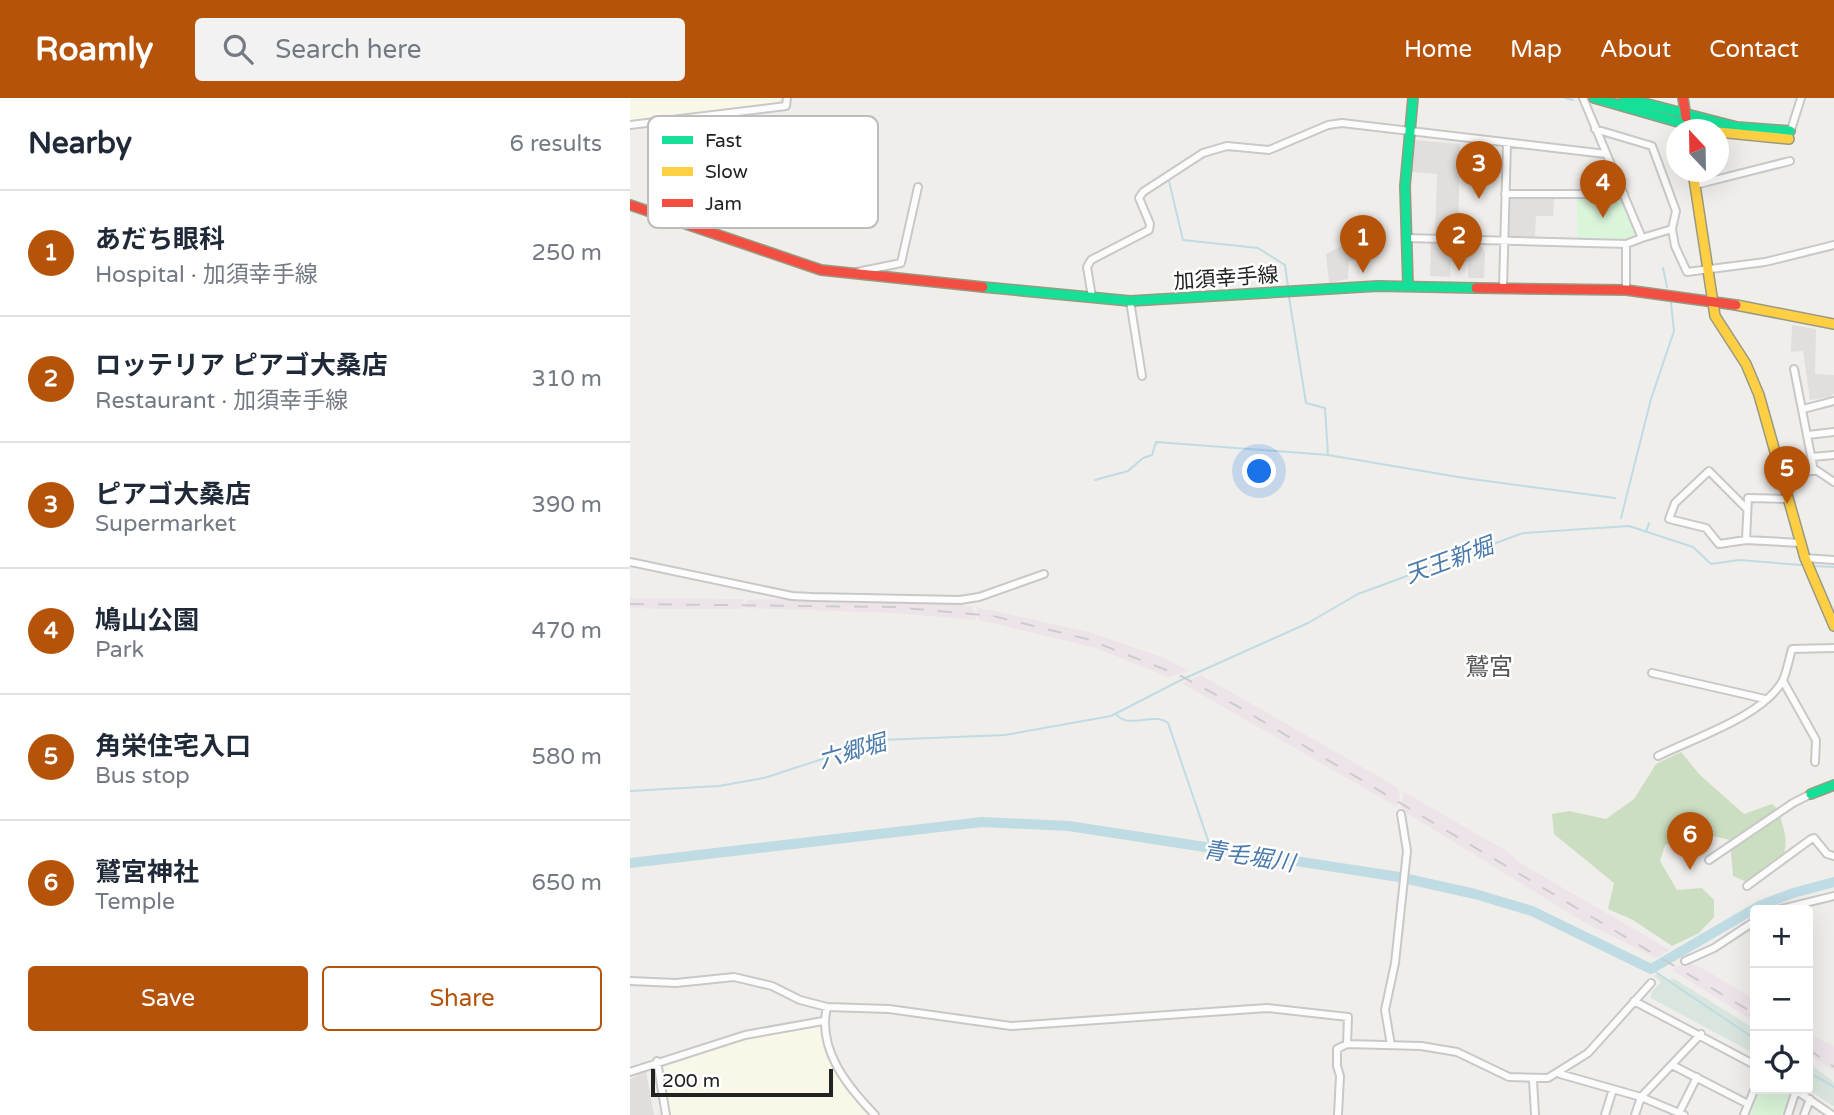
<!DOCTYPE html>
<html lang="en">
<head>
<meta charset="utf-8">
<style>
	body { margin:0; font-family:"Varela Round","Noto Sans JP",sans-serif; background:#f2f2f3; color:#1f2937 }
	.controls { position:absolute; right:21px; bottom:21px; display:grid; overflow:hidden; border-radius:7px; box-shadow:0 7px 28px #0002 }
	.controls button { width:63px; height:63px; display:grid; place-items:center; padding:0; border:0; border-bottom:2px solid #e0e1e3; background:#fff; color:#1f2937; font:35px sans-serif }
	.compass { position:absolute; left:1036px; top:21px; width:63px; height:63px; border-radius:50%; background:#fff; box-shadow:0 7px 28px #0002; rotate:338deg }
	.scale { position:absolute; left:21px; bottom:18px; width:182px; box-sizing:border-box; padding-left:7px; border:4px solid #222; border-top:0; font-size:19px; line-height:24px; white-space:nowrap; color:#222; -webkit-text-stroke:5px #fff; paint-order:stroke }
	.you { position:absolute; left:630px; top:374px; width:24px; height:24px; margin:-18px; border:5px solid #fff; border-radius:50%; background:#1a73e8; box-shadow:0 0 0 10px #1a73e833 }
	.badge { display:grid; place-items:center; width:46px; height:46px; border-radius:50%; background:#b45309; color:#fff; font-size:23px; font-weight:700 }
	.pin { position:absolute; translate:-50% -58px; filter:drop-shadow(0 2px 4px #0008) }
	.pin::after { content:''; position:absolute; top:37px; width:24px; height:21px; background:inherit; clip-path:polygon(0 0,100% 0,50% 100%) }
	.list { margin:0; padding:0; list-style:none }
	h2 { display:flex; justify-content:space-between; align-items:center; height:91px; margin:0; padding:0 28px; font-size:30px }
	h2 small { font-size:23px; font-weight:400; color:#747a83 }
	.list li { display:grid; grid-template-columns:46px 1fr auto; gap:21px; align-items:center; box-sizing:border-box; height:126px; padding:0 28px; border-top:2px solid #e0e1e3 }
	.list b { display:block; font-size:26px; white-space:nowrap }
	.list p { margin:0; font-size:23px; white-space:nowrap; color:#747a83 }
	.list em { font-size:23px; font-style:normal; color:#747a83 }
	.actions { display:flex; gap:14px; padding:21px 28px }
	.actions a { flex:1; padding:16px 0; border:2px solid #b45309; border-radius:7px; text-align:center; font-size:24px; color:#b45309 }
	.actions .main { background:#b45309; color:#fff }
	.icon { flex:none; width:38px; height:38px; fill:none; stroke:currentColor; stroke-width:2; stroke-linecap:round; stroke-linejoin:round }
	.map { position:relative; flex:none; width:1204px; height:1017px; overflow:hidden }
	header { display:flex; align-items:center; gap:42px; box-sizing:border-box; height:98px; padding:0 35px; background:#b45309; color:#fff }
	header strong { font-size:33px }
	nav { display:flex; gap:38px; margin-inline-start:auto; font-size:24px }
	.search { width:490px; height:63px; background:#f2f2f3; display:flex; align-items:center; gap:18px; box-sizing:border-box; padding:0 24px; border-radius:7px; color:#747a83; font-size:26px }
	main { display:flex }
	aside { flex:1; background:#fff }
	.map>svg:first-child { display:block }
	.residential { fill:#dfdedc }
	.industrial { fill:#ede4e9 }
	.education { fill:#f8f7e8 }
	.forest { fill:#cbdec1 }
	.wetland { fill:#d9e6de }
	.park { fill:#daf5da }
	.parking { fill:#e0dfde }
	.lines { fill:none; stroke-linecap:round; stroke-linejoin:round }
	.stream { stroke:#bfdbe3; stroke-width:2 }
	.river { stroke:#bfdbe3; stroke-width:10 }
	.street-casing { stroke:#c9c8c7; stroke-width:10 }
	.fast-casing { stroke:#999a82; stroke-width:12 }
	.slow-casing { stroke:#999a82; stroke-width:12 }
	.jam-casing { stroke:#999a82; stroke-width:12 }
	.street { stroke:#fdfcfc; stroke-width:6 }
	.fast { stroke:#16e098; stroke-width:9 }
	.slow { stroke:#ffcf43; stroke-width:9 }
	.jam { stroke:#f24e42; stroke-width:9 }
	.rail { stroke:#ccc; stroke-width:2; stroke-dasharray:14 14; stroke-linecap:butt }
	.labels { text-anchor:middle; stroke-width:5; stroke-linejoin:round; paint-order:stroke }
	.street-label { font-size:21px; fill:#222; stroke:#fff }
	.water-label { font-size:23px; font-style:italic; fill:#4a7aab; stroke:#fff }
	.quarter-label { font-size:24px; fill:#555; stroke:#fff }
	.key { fill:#fff; stroke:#bdbdbd; stroke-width:2 }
	.key-label { font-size:19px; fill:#222 }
</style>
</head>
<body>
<header>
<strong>Roamly</strong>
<div class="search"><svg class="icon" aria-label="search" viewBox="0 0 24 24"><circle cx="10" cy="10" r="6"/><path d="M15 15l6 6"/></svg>Search here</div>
<nav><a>Home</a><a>Map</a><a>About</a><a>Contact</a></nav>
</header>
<main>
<aside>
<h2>Nearby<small>6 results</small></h2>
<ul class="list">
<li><span class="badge">1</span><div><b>あだち眼科</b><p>Hospital · 加須幸手線</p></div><em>250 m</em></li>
<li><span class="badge">2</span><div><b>ロッテリア ピアゴ大桑店</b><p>Restaurant · 加須幸手線</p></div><em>310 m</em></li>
<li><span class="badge">3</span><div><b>ピアゴ大桑店</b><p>Supermarket</p></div><em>390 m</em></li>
<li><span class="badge">4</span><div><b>鳩山公園</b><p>Park</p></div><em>470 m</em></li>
<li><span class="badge">5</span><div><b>角栄住宅入口</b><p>Bus stop</p></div><em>580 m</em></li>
<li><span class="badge">6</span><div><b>鷲宮神社</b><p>Temple</p></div><em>650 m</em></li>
</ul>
<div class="actions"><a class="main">Save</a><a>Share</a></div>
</aside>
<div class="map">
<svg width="1204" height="1017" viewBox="0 0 1204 1017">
	<rect width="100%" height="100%" fill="#f0eeeb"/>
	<path class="residential" d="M16,974L24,1017H0V981Z"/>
	<path class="industrial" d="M0,500L114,501V502L112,511H28L0,510Z
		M168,500L334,504L335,508H342L346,522L263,515L115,510L117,502Z
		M346,509L459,534L534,560L559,573L538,579L466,550L349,522Z
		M571,577L767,689L770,696L767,709L552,585Z
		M774,694L878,754L890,765L1040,852L1026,860L955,825L775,714L771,707Z
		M1054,865H1061L1076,872L1125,902V924L1042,872Z
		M1178,935L1204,948V973L1178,956Z"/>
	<path class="education" d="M0,0H151L146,5L0,23Z
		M189,926L197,951L210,979L241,1017H39L30,964L75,954L112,941Z"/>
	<path class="forest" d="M1051,654L1070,677L1114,716L1142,706C1149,711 1150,717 1152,725C1163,759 1148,767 1123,787L1103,778L1100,742L1070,735L1035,747L1030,763L1047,792L1072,790L1084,802V819L1069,835L1042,848L1003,822L978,811L984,785L924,736L922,716L939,713L976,721L1004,701L1026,666Z"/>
	<path class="wetland" d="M1029,875L1040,882L1043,880L1125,931V956L1021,900L1022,893L1031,884L1024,878Z
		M1178,965L1204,984V1009L1178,991Z"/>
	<path class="park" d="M947,99L992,101L1007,138L997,141L947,140Z
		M1130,991H1155L1160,994L1155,1017H1118Z"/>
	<path class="parking" d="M785,42L830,46L828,139L805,138L807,76L782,74Z
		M877,100H924L923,118H906L905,140H879Z
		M715,135L732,138L730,162L719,163L718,181L699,185L696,156L714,147Z
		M801,145L851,147L855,155L854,180H838V164H821L820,179L800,178Z
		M1162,227L1186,231L1185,276L1204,277V295L1201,299L1180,302L1173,253L1161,254Z"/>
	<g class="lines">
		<path class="stream" d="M935,0L943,2
			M539,83L553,142L628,150L655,167L658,189
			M1033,170L1037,189
			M659,199L676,305L695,310L698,357L834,380L985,400
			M465,382L498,373L513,360L522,357L526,344L698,357
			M991,420L1021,301L1044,233L1041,205
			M1016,434L1019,425
			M1184,468L1204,469
			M487,617C498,631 524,614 538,625L581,751
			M0,693L89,688L134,680L251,642L375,637L481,618L551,582L678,525L728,496L893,435L999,428L1063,449L1081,466L1109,462L1171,467
			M1021,871L1125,941
			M1178,974L1204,989"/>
		<path class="river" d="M0,765L352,724L439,728L769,779L845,796L902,813L1021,871L1129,808L1163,795L1204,784"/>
		<g class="street-casing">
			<path id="street" d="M0,27L156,8L157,0
				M965,31L1022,48L1046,113L1042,131L1045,148L1057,174L1135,164L1204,147
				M1160,35L1171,0
				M1065,87L1160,63
				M875,96H994
				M776,140L996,146L1012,140L953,0
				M1012,140L1042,131
				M996,146V192
				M227,174L271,165L288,89
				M873,190L877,45
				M462,199L457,169L461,162L519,132L520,126L509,100L513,94L573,55L597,48L639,52L698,27L712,25L976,56
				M500,203L512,278
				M1164,271L1184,373
				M1173,311L1204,303
				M1178,337L1204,334
				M1182,359L1204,357
				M1153,378L1186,372L1204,384
				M1159,401L1118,400L1116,442L1171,445
				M1116,442L1089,446L1076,430L1039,421L1045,405L1079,373L1117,411
				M1175,460L1204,462
				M0,464L162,498L182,499L330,502L349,499L414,476
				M1022,575L1135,601
				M1153,583L1186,642L1185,664
				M1028,658C1062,641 1134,618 1153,582C1157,573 1159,561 1162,551L1204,550
				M1079,762L1163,705L1181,696
				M1117,788L1181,741L1184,740L1197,756L1204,758
				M1147,812L1204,798
				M1055,863L1084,850L1125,823
				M0,883L46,885L104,879L142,888L170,902L197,909L259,911L381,928L637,910L718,919L717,946
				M1004,903L1125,967
				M197,909C187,951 217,988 245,1017
				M761,947L755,912L765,865L777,753L771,716
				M27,963L36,1017
				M1042,967L1118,1006
				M0,974L115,937L193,923
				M930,976L1011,999L1054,1017
				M903,982L905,1017
				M1164,991L1202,1017
				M1049,1015L1067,979
				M708,1017L710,978L707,968V951L717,946L791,948L827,954L879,979L918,980L958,955L1021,885
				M975,1017L983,991
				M1005,1017L1011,999L1071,936
				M1114,1017L1125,990
				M1158,1017L1166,992
				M1174,1017L1180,1001"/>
		</g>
		<g class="fast-casing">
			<path id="fast" d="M964,0L1076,32
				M994,0L1107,29L1160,33
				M778,187L775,88L783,0
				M353,189L500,203L748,188L846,190
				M1181,696L1204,687"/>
		</g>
		<g class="slow-casing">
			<path id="slow" d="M1088,34L1159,41
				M1063,74L1085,218L1116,266L1129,297L1175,460L1204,528
				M1106,207L1204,226"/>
		</g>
		<g class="jam-casing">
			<path id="jam" d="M1053,0L1056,19
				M0,107L191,172L353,189
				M846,190L996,192L1106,207"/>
		</g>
		<use href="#street" class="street"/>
		<use href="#fast" class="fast"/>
		<use href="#slow" class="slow"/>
		<use href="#jam" class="jam"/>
		<path class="rail" d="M0,506L264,509L363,518L457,541L549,577L607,608L1125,916
			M1178,951L1204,969"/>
	</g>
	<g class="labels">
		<g class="street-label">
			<text transform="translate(596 180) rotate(-4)" y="7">加須幸手線</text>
		</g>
		<g class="water-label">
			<text transform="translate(819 462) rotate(-20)" y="8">天王新堀</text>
			<text transform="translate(222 653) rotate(-16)" y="8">六郷堀</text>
			<text transform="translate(619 758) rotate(9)" y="8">青毛堀川</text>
		</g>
		<g class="quarter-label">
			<text x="859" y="577">鷲宮</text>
		</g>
	</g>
	<rect x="18" y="18" width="230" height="112" rx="10" class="key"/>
	<rect x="32" y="38" width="31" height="8" fill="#16e098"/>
	<rect x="32" y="69" width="31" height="9" fill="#ffcf43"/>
	<rect x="32" y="101" width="31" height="8" fill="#f24e42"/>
	<g class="key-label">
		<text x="75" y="49">Fast</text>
		<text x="75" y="80">Slow</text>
		<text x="75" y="112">Jam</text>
	</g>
</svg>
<div class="controls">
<button>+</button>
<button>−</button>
<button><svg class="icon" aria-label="locate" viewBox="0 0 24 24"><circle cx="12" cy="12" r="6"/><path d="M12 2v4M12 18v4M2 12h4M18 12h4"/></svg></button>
</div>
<svg class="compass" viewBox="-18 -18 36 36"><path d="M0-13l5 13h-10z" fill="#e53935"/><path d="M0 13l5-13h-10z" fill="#747a83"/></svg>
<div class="scale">200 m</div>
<div class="you"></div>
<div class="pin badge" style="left:733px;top:175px">1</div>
<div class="pin badge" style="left:829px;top:173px">2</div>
<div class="pin badge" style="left:849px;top:101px">3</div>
<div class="pin badge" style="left:973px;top:120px">4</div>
<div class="pin badge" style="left:1157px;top:406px">5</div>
<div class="pin badge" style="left:1060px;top:772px">6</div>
</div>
</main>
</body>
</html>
